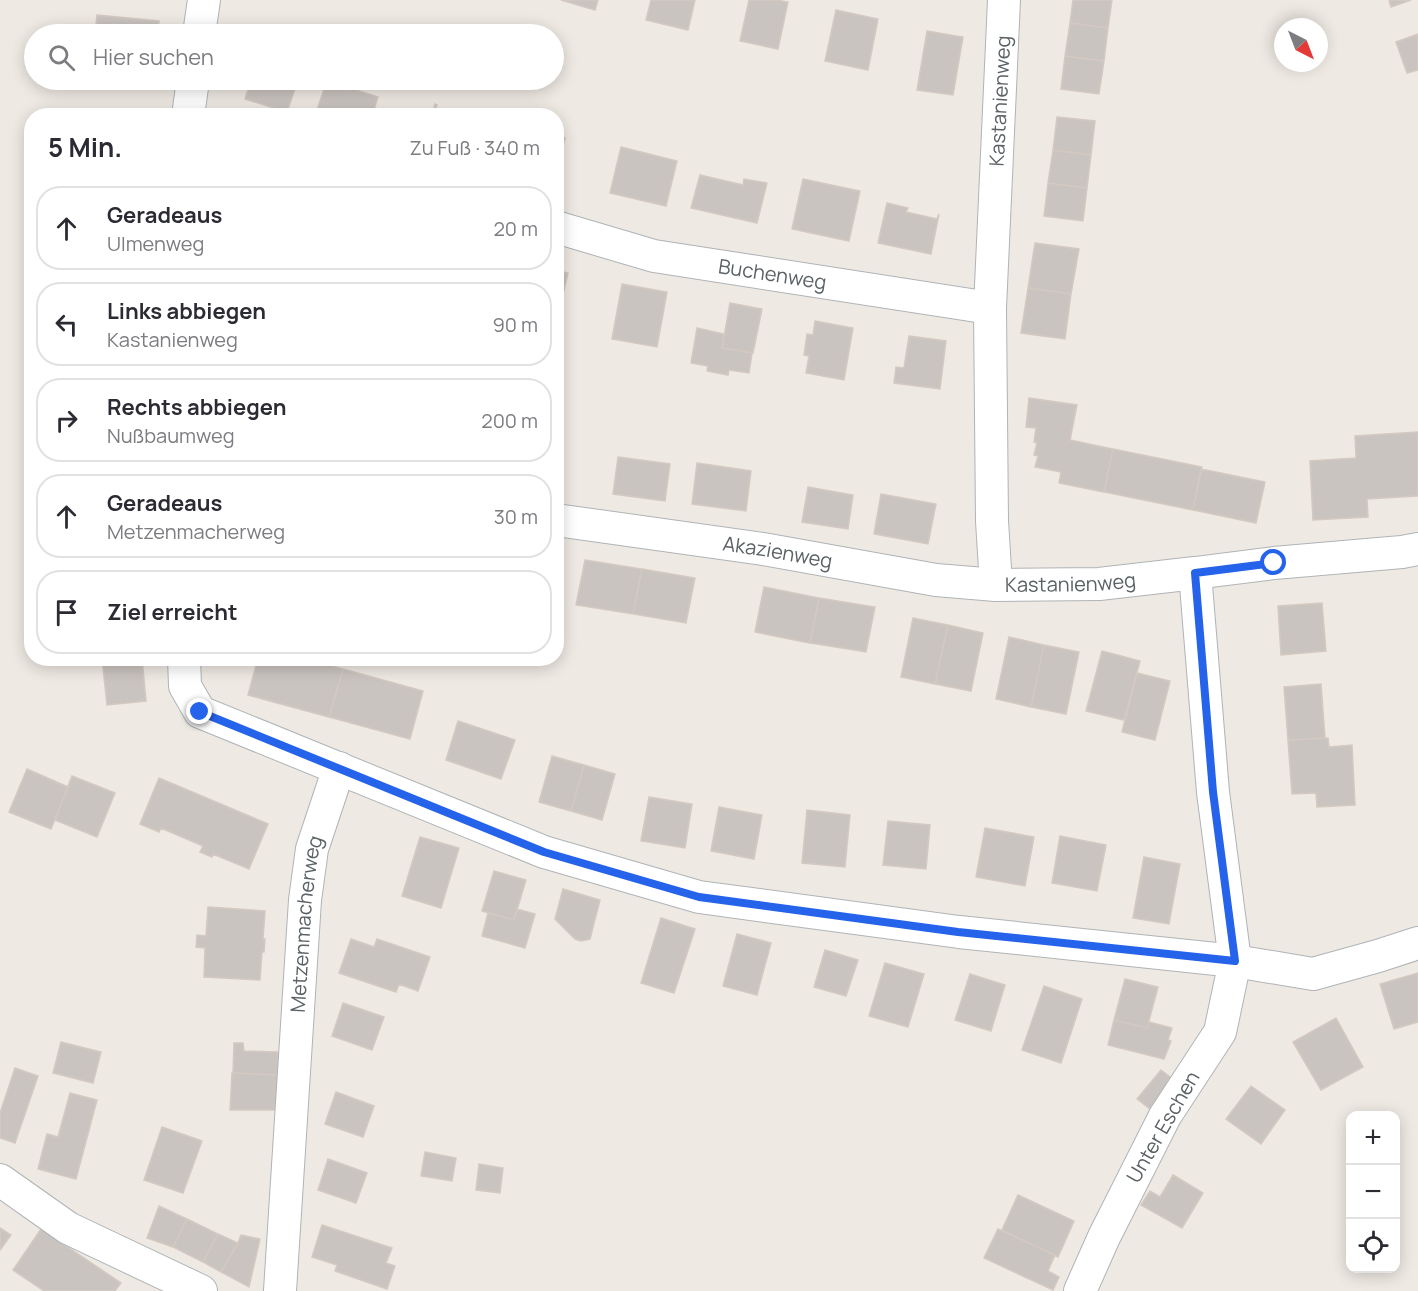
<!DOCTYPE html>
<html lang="de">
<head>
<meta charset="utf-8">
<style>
	body { margin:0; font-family:Manrope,sans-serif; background:#f2f2f3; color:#2b2b33 }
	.controls { position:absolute; right:18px; bottom:18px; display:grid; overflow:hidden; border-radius:12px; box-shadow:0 3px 15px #0003 }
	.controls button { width:54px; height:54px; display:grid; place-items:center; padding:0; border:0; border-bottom:2px solid #e1e1e2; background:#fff; color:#2b2b33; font:30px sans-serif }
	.compass { position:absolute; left:1274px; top:18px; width:54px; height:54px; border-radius:50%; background:#fff; box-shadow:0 3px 15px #0003; rotate:138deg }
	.stop { position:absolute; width:18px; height:18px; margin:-14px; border:4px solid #2563eb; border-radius:50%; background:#fff }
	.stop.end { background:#2563eb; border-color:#fff; box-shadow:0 2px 6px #0008 }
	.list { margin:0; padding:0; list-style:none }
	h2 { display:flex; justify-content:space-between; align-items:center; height:78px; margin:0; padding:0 24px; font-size:26px }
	h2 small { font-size:20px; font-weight:400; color:#7c7c81 }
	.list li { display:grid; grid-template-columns:39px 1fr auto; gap:18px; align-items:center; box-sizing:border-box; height:84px; margin:0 12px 12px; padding:0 12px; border:2px solid #e1e1e2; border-radius:24px }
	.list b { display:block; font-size:22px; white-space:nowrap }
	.list p { margin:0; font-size:20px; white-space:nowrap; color:#7c7c81 }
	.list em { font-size:20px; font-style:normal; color:#7c7c81 }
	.icon { flex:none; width:33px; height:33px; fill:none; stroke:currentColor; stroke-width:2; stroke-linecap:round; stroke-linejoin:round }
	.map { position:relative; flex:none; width:1418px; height:1291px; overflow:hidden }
	.search { position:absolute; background:#fff; box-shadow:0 3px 15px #0003; left:24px; top:24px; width:540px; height:66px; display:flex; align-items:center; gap:15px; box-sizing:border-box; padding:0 21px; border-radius:33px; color:#7c7c81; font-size:22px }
	.panel { position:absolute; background:#fff; box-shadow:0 3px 15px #0003; left:24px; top:108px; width:540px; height:558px; border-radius:24px }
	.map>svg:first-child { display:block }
	.building { fill:#cac4c0; stroke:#d4c9c1; stroke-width:1.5 }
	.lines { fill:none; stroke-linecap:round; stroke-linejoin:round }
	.minor-casing { stroke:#afb4b7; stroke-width:34 }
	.minor { stroke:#fff; stroke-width:32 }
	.route { stroke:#2563eb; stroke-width:8 }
	.labels { text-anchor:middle; stroke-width:5; stroke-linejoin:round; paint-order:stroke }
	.street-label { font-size:20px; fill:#5b6265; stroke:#fff }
</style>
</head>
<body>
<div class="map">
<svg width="1418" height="1291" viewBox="0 0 1418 1291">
	<rect width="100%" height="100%" fill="#efe9e3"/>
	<path class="building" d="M561,0H598L595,10Z
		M651,0H695L688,30L646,20Z
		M749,0H776L788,2L778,49L740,41Z
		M1073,0H1112L1108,28L1070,23Z
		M1389,0H1411L1391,7Z
		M836,10L878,19L868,70L825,61Z
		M97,15L159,21L158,34H95Z
		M1070,23L1108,28L1104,61L1065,56Z
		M927,31L963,37L953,95L917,90Z
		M1418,34V70L1407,73L1396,42Z
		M1065,56L1104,61L1099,94L1061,89Z
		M251,80H298L287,112L245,99Z
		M326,83L347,90V87L378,97L372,116H315Z
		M435,104L437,105L435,110L456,116H432Z
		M76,111L118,116H75Z
		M1057,117L1095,121L1091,155L1053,150Z
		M556,136L565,138L556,170Z
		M621,147L677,161L666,206L610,193Z
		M1053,150L1091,155L1087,188L1048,183Z
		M700,175L743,185L744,179L767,183L757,223L691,208Z
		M803,179L860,191L849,241L792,229Z
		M1048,183L1087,188L1083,221L1044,216Z
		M887,203L908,208L906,212L937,219L939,214L931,254L878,243Z
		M1035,243L1079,249L1071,294L1028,288Z
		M556,270L568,273L556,323Z
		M622,284L667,292L657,347L612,339Z
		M1028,288L1071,294L1065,339L1021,333Z
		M730,303L762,309L753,353L722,348Z
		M815,321L853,328L844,380L806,373L809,356L804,355L807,334L813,335Z
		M697,328L724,334L722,348L752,353L749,373L729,370L728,375L707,371L708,366L691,363Z
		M909,336L946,341L940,389L894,383L896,367L904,368Z
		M1029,398L1077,405L1070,440L1113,449L1104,492L1059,483L1061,472L1035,467L1038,456L1034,455L1037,443L1034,442L1036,428L1026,427Z
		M1418,432V496L1367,499L1368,517L1313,520L1310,461L1356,458L1355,436Z
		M561,447H563L557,485L556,452L560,453Z
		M1113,449L1202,467L1193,510L1104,492Z
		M618,457L670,464L665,501L613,494Z
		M697,463L751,471L746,511L692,504Z
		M1201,469L1265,482L1256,523L1193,510Z
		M808,487L853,495L848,529L802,522Z
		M881,494L936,504L928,544L874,534Z
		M585,560L642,569L633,614L576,605Z
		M642,569L695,578L686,623L633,614Z
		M764,587L819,598L810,643L755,632Z
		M819,598L875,607L866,652L810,643Z
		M1322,603L1326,651L1281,655L1278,606Z
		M913,618L948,625L935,684L901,677Z
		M948,625L983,633L971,691L935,684Z
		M1009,637L1044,645L1031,707L996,699Z
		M1044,645L1079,652L1066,714L1031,707Z
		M1102,651L1140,661L1124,720L1086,711Z
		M102,658H142L146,701L107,705Z
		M258,658H303L343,669L329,717L248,695Z
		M343,669L423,691L410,739L329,717Z
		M1137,673L1170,681L1155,740L1122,732Z
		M1321,684L1325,738L1288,740L1284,687Z
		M458,721L515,740L501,779L446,760Z
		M1328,738L1329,747L1352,745L1355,805L1317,807L1316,793L1292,794L1288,740Z
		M552,756L584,765L571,811L539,802Z
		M584,765L615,774L602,820L571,811Z
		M27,769L68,787L51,829L9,812Z
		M72,776L115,793L97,837L55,820Z
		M159,778L268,824L249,869L213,854L212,857L200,852L203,846L161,828L159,832L140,824Z
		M649,797L692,804L685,848L641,841Z
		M719,807L762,815L754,859L711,851Z
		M807,810L850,815L845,867L802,863Z
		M888,821L930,825L926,869L883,865Z
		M985,828L1034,837L1025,886L976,877Z
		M1060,836L1106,845L1097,891L1052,883Z
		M420,837L459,848L441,908L402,896Z
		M1144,857L1180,864L1169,924L1133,918Z
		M494,871L526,880L514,920L482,911Z
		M563,889L600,900L590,939L581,941L575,939L555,919Z
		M208,907L265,911L263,939H265L264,952H262L260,980L204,977L205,948L196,947L197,935L206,936Z
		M517,909L535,914L525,948L482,936L488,913L514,920Z
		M661,918L695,929L674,993L641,983Z
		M737,934L771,943L757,995L723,986Z
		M351,939L374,947L377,939L430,957L418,991L399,984L396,992L339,973Z
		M825,950L858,960L846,996L814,987Z
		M885,963L924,974L908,1027L869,1016Z
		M1418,973V1022L1394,1029L1380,984Z
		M970,974L1005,985L991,1031L955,1020Z
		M1125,979L1158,987L1147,1028L1114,1020Z
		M1044,986L1082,999L1061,1063L1022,1050Z
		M343,1003L384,1017L372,1050L332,1036Z
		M1336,1018L1363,1067L1321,1090L1293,1042Z
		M1114,1020L1147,1028L1149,1022L1172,1028L1168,1040L1171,1041L1164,1059L1108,1045Z
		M61,1042L101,1052L93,1083L53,1073Z
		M234,1043H243L244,1051L278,1052V1075L233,1073Z
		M15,1068L38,1076L15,1143L0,1138V1113Z
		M1161,1070L1174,1080L1150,1109L1137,1099Z
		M232,1073L278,1075L276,1110H230Z
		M1251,1086L1285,1110L1261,1144L1226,1119Z
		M336,1092L374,1106L363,1137L325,1124Z
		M70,1093L97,1100L76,1179L38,1169L47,1134L58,1137Z
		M162,1127L202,1141L183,1193L144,1180Z
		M425,1152L456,1158L452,1181L421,1176Z
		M328,1159L367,1173L356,1203L318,1190Z
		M479,1164L503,1168L500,1193L476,1190Z
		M1173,1175L1203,1193L1182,1228L1141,1205L1150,1191L1160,1197Z
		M1018,1195L1074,1221L1058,1257L1002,1230Z
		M159,1206L187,1219L173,1247L147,1238Z
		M187,1219L218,1234L203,1262L173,1247Z
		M322,1225L392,1248L386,1263L395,1266L387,1289L335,1271L337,1265L312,1257Z
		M0,1228L11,1235L0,1250Z
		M41,1229L121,1283L115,1291H44L13,1270Z
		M998,1229L1055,1255L1048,1271L1059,1277L1053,1290L984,1258Z
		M218,1234L238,1243L221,1272L203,1262Z
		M241,1235L260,1239L249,1287L221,1272L238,1243Z"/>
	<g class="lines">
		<g class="minor-casing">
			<g id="minor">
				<path id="s1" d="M1004,0L990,308L992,521L996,585L1099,584L1195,573L1213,792L1235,961L1220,1032L1165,1116L1104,1237L1080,1291"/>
				<path d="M199,34L204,0"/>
				<path d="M188,116L193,80"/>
				<path id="s2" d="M556,227L654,256L990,308"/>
				<path id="s3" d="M556,520L763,549L936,580L996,585"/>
				<path d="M1195,573L1274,563L1402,552L1418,549"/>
				<path d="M184,658L185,686L200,712L544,852L699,897L959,932L1235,961L1313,974L1378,956L1418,943"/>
				<path d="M0,1180L68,1228L201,1291"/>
				<path id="s4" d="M280,1291L305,900L312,849L339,768"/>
			</g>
		</g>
		<use href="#minor" class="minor"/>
	</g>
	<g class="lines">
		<path class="route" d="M200,712L544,852L699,897L958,932L1235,961L1213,792L1195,573L1274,563"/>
	</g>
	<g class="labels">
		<g class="street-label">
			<text transform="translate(1000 101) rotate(-87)" y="7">Kastanienweg</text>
			<text dy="7" stroke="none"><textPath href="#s2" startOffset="222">Buchenweg</textPath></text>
			<text dy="7" stroke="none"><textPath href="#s3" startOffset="224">Akazienweg</textPath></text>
			<text dy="7" stroke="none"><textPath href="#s1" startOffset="660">Kastanienweg</textPath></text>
			<text dy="7" stroke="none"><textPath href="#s4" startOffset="368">Metzenmacherweg</textPath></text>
			<text transform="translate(1163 1127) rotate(-60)" y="7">Unter Eschen</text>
		</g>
	</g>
</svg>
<div class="controls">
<button>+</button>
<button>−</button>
<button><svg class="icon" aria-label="locate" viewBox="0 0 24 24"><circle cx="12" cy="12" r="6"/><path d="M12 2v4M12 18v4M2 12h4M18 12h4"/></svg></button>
</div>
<svg class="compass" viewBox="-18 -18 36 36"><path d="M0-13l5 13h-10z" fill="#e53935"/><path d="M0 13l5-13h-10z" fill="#7c7c81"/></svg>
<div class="stop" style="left:1274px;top:563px"></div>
<div class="stop end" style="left:200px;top:712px"></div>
<div class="search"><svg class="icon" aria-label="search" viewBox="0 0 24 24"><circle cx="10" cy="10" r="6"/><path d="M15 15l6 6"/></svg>Hier suchen</div>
<section class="panel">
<h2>5 Min.<small>Zu Fuß · 340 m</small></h2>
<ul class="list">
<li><svg class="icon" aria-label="ahead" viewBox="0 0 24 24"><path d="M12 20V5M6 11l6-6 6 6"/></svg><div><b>Geradeaus</b><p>Ulmenweg</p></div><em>20 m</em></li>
<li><svg class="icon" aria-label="left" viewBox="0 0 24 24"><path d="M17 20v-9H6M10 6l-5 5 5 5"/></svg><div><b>Links abbiegen</b><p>Kastanienweg</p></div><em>90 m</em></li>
<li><svg class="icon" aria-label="right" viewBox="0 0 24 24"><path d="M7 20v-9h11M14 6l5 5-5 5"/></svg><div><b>Rechts abbiegen</b><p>Nußbaumweg</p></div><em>200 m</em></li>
<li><svg class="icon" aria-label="ahead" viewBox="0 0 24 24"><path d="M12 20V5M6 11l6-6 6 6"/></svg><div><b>Geradeaus</b><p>Metzenmacherweg</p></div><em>30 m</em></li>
<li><svg class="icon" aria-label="arrive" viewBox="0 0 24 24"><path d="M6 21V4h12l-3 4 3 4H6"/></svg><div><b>Ziel erreicht</b></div></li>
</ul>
</section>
</div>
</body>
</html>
